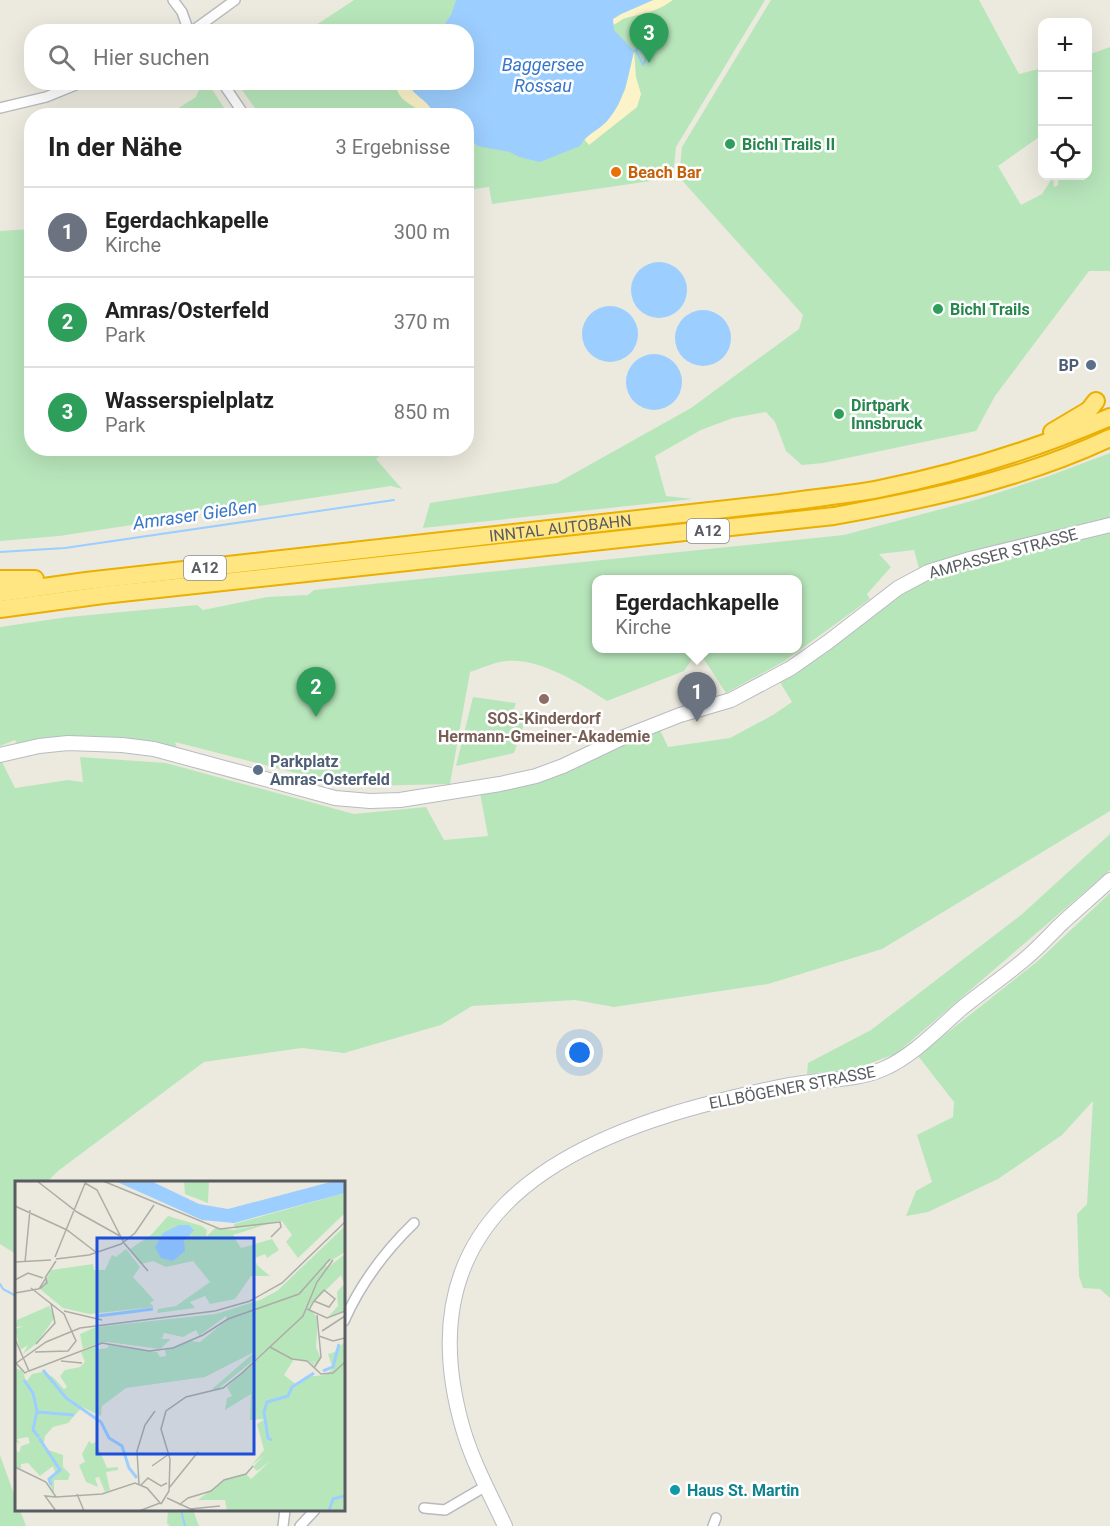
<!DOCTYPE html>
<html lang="de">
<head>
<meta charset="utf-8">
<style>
	body { margin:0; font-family:Roboto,sans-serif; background:#f2f2f2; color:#222 }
	.controls { position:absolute; right:18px; top:18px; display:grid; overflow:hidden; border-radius:12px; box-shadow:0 6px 24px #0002 }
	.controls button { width:54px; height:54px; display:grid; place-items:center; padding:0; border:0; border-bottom:2px solid #e0e0e0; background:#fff; color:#222; font:30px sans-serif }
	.you { position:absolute; left:580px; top:1053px; width:21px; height:21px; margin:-15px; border:4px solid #fff; border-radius:50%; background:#1a73e8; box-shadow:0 0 0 9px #1a73e833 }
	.badge { display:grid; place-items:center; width:39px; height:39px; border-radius:50%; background:#7c3aed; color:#fff; font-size:20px; font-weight:700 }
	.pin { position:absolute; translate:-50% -50px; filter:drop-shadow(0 2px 3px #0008) }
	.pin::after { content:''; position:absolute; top:32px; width:21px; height:18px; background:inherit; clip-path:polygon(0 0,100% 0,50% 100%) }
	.popup { position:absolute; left:592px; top:575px; width:210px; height:78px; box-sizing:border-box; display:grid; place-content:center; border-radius:12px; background:#fff; filter:drop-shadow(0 2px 4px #0005); font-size:20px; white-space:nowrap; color:#767676 }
	.popup b { font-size:22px; color:#222 }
	.popup::after { content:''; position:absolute; left:50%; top:100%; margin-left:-12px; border:12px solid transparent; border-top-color:#fff }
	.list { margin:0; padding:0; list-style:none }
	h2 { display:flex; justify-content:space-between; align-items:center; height:78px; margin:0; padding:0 24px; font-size:26px }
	h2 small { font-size:20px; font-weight:400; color:#767676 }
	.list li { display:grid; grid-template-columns:39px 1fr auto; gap:18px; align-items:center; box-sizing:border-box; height:90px; padding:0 24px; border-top:2px solid #e0e0e0 }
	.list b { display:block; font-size:22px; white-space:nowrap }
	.list p { margin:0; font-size:20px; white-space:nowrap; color:#767676 }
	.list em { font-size:20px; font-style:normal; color:#767676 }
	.icon { flex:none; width:33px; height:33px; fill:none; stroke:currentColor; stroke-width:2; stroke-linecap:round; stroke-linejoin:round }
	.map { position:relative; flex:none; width:1110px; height:1526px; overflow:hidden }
	.search { position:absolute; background:#fff; box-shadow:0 6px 24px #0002; left:24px; top:24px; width:450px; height:66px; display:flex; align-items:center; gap:15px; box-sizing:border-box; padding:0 21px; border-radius:24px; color:#767676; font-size:22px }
	.panel { position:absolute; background:#fff; box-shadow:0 6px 24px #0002; left:24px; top:108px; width:450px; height:348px; border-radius:24px }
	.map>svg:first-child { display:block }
	.green { fill:#b8e6bb; fill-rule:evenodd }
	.sand { fill:#fcf3c9 }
	.water { fill:#9cceff }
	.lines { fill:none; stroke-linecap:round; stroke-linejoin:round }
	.stream { stroke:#9cceff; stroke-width:2 }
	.minor-casing { stroke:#b7b9bf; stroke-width:12 }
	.secondary-casing { stroke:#b8bbc2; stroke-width:16 }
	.motorway-casing { stroke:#ebaf00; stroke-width:20 }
	.minor { stroke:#fff; stroke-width:9 }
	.secondary { stroke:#fff; stroke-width:14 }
	.motorway { stroke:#ffe683; stroke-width:16 }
	.leisure-dot { fill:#2e9e5b; stroke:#fff; stroke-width:2 }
	.food-dot { fill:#e8710a; stroke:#fff; stroke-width:2 }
	.service-dot { fill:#5c6f8a; stroke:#fff; stroke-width:2 }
	.education-dot { fill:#8d6e63; stroke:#fff; stroke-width:2 }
	.culture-dot { fill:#0f9aa8; stroke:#fff; stroke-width:2 }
	.labels { text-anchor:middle; stroke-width:5; stroke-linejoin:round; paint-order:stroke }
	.shield { fill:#fff; stroke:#8a8c90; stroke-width:1.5 }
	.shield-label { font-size:15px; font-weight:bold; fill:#585b61 }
	.leisure-label { font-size:16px; font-weight:bold; fill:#27864d; stroke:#fff; text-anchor:start }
	.food-label { font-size:16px; font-weight:bold; fill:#c56008; stroke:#fff; text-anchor:start }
	.service-label { font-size:16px; font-weight:bold; fill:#4e5e75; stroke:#fff; text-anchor:end }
	.street-label { font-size:16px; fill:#585b61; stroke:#fff }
	.education-label { font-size:16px; font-weight:bold; fill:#785e54; stroke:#fff }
	.culture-label { font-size:16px; font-weight:bold; fill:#0d838f; stroke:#fff; text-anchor:start }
	.water-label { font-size:18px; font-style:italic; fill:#3776ca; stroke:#fff }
	.inset-river { fill:none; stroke:#9cceff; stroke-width:3 }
	.inset-road { fill:none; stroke:#adada8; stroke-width:1.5 }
	.view { fill:#1d4ed8; fill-opacity:0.15; stroke:#1d4ed8; stroke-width:3 }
	.inset-edge { fill:none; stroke:#585b61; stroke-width:3 }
</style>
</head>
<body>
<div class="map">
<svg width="1110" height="1526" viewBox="0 0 1110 1526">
	<rect width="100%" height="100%" fill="#eceade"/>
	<path class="green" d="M354,0H765L676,147L674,167L665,179L492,204L489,187L467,190L466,116L260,115L237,83L466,82V32L307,31Z
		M771,0H979L1019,74L1042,68V135L998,166L1021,205L1042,194L1053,177L1054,187L1058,185L1059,176H1088V55L1110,47V271H1089L995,396L976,431L823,463L802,465L786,451L775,422L766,412L733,418L701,430L655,456L666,496L693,499L423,528L430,503L557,483L691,408L799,329L803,315L679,177L682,147Z
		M202,82L208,83L226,111L234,108L240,116H166L196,97Z
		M31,229L32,448L388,449L376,459L402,489L391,486L59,536L0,541V231Z
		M1110,453V811L882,949L768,984L614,1007L575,1000L472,1006L441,1025L344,1053L302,1048L204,1062L58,1171L47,1182H16V1254L0,1244V758L15,788L68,780L83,782L80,757L166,763L354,814L426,807L444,840L488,836L480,793L660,730L668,747L730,738L773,715L792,702L778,679L922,579L914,550L879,554L891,567L867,594L870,599L783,662L726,693L698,650L684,671L607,701C581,684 540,658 507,661C495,662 482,668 470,672L450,784L366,786L339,784L175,742L177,748L81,737L17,744L15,740L0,746V627L68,617L197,605L203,610L267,597L308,595L314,590L844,535L979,499L1049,476ZM764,578L798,580V648H596V580Z
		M473,697L516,703L513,712L527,715L514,753L456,766Z
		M1110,834V870L897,1053L856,1069L807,1074L808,1063L871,1030L1021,915Z
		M1110,893V1298L1100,1289L1083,1288L1079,1276L1077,1214L1087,1204L1093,1101L1062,1135L998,1179L928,1212L906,1216L916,1191L932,1182L917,1135L953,1117L954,1102L918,1056L1039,960Z
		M0,1455L16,1500V1510H20L26,1526H0Z
		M168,1510H193L199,1526H170L167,1523Z"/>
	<path class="sand" d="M653,0H673C656,12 645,13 626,18C621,19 618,23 613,25V19L621,14Z
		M634,51L636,77L641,94L637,107L589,145L584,139L607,121L625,90Z
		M395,83H408C413,94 426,99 432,110L428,115H424C412,102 399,104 395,83Z"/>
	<path class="water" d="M456,0H653L621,14L613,19L614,30L634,51C628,76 625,101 607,121C598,131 586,134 580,146L540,162L519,157L510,152L477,146L472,140H467L466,116L428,115L432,110C426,99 413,96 408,83L466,82V32L440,31L451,15Z
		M631 290a28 28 0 1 1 56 0a28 28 0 1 1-56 0Z
		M582 334a28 28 0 1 1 56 0a28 28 0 1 1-56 0Z
		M675 338a28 28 0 1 1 56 0a28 28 0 1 1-56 0Z
		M626 382a28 28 0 1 1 56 0a28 28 0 1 1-56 0Z"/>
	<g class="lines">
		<path class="stream" d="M636,50L638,47L646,57
			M634,51H636L643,65L647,57L650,59
			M0,552L65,548L394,500
			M0,1284L3,1289L16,1296
			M181,1510L185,1526"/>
		<g class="minor-casing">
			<path id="minor" d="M173,0L182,12L189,32
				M191,32L235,0
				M222,82L245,116
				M0,108L46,97L83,82
				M344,1321C360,1285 385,1251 414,1223
				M424,1508L445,1510L486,1486
				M283,1526L285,1510
				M300,1526L315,1510
				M713,1526L716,1518"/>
		</g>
		<g class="secondary-casing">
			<path id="secondary" d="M0,755L39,746L68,743L122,745L154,749L335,798L370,801L400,800L500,784L536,776L563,766L624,737L680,715L731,700L791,668L828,642L898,588L928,572L970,559L1110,525
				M505,1526C490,1494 473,1463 463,1429C404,1225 550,1142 723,1100C752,1093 781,1085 811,1082C836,1079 860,1079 883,1069C913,1056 938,1029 962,1008C983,991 1005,976 1025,959C1037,949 1048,937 1059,926C1076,910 1093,896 1110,880"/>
		</g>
		<g class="motorway-casing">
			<g id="motorway">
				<path d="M1052,432L1089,410L1096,401"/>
				<path d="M0,579H35"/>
				<path id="s1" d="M0,593L86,581L780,503C813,498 847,495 879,489C959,473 1036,449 1110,417"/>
				<path d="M0,609L103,595L834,516C928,499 1023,479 1110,438"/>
			</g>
		</g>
		<use href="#minor" class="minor"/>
		<use href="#secondary" class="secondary"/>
		<use href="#motorway" class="motorway"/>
	</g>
	<g class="leisure-dot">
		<circle cx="730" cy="144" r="6"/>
		<circle cx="938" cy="309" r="6"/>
		<circle cx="839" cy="414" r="6"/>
	</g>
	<circle class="food-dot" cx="616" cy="172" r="6"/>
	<g class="service-dot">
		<circle cx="1091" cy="365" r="6"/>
		<circle cx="258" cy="770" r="6"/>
	</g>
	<circle class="education-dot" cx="544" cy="699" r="6"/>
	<circle class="culture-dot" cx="675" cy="1490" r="6"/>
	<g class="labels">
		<g class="shield">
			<rect x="687" y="519" width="42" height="24" rx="4.5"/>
			<rect x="184" y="556" width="42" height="24" rx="4.5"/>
		</g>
		<g class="shield-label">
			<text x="708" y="536">A12</text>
			<text x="205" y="573">A12</text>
		</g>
		<g class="leisure-label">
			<text x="742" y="150">Bichl Trails II</text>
			<text x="950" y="315">Bichl Trails</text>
			<text x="851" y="411">Dirtpark<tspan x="851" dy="18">Innsbruck</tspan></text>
		</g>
		<g class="food-label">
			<text x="628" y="178">Beach Bar</text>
		</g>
		<g class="service-label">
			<text x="1079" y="371">BP</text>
			<text x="270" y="767" text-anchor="start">Parkplatz<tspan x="270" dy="18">Amras-Osterfeld</tspan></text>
		</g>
		<g class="street-label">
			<text dy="6" stroke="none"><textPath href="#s1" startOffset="564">INNTAL AUTOBAHN</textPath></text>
			<text transform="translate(1003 553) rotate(-15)" y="6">AMPASSER STRASSE</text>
			<text transform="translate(792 1087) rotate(-11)" y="6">ELLBÖGENER STRASSE</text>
		</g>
		<g class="education-label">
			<text x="544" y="724">SOS-Kinderdorf<tspan x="544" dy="18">Hermann-Gmeiner-Akademie</tspan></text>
		</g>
		<g class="culture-label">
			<text x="687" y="1496">Haus St. Martin</text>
		</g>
		<g class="water-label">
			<text x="543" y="71">Baggersee<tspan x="543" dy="21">Rossau</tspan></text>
			<text transform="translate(195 515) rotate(-8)" y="6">Amraser Gießen</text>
		</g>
	</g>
	<g transform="translate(15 1181)">
		<rect width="330" height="330" fill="#eceade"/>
		<path d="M169,0H194L193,22L170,13ZM330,12V32L283,77L271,61L277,54L267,40L220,48L219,43ZM153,35L187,45L192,49L191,56L200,47L220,49L259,41L218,54L226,67L257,58L264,69L252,77L250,73L240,77L242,84L255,95H236L220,118L195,123L190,115L175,121L180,127L142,132L143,128L161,125L195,101L178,80L151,86L138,80L126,83L115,68L136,54ZM330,45V71L311,83L312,87L330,73V129L313,136L323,125L322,111L329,103L326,94L294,126L303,138L301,166L306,178L301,185L300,181L296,180L300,182L299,185L294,180L279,178L269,194L282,204L290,196L310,194L318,188L313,173L320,171L330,160V330H212L210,319H183L209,299L231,293L236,298L255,280L242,290L238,286L248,275L236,285L249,269L242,243L250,238L235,239L236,213L210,229L212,217L217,215L212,206L255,166L203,208L196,209L241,170L190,196L111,207L87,225L86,235L67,226L53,242L38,246L30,255L28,267L48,274V286L55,293L53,299H39V314L33,299L41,294L38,285L25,295L13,282L6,283V287L0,286V268L4,272L6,265L15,262L13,256L2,258L5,263L0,260V187L8,190L11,201L17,193L27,191L38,196L49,208L52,206L45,195L50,189L65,186L70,181L66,171L82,164L84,168L93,167V164L142,171L145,176L151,175L150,169L175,160L185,161L212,139L211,135L184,155L181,149L168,156L149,152L147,158H156L145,168L93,161L84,162L68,168L65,153L81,146L201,133L245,119L262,110ZM111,68L125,86L118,96L139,119L135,122L139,126L74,133L48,127L26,109L36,89L78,83L79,89H90L97,74L101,76ZM34,125L40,136L21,163L8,173L13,164L5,169L0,148L9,145L1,146L2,139ZM74,260L77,263L81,261L92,287L103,286V289L91,291L95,309L90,311L84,296L80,297L83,306L71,301L64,284L70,281L67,273Z" fill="#b8e6bb"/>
		<path d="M100,0H136L184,23L213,28L319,0H330V12L219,42L187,39ZM164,44H174L179,49L169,60L170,70L158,80L146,77L140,66L148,52Z" fill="#9cceff"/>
		<path class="inset-river" d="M83,135L138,128M28,189L51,217L86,241L94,257L107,265L114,287L122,297M308,190L318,186L324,163M9,199L18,212L22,230L18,249L24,256M23,231L59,234M24,257L45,289L34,298L36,304M257,259L253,257L249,231L252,221L273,215L277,206L299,192M314,330L318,318L329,315"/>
		<path class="inset-road" d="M22,0L62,31L105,55M88,0L205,48L265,41L266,46L256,56M70,2L82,9L109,62L133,90M0,25L52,49L82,72M40,76L71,0M41,78L74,74L106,63L120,52L139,24M0,81L36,79M10,81L15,29M30,97L41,80M0,99L13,92L28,97M16,107L49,133L61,160L53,170L20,171M0,112L23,108L26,107L30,103L32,102L31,97L24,108M0,115V150M292,128L312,137L330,130M294,129L299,120L309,109L320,118L314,126L299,120M49,130L87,139M307,150L330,135M304,155L318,160L330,157M0,158L14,190L87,162L134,170L158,167L188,154L213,138L284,113L315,78M21,163L40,142L36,123M255,166L277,178L292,180L306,193L318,192L330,181M46,180L67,182M0,181L10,192L13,190M0,183L31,161L65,147L200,130L235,120L267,102L330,41M299,187L306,176L302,134M137,285L154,273M0,286L31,301L41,316L87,313L120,302L132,307L146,323M124,303L122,270L130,244L140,230M126,304L133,297L146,305L152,302M154,307L183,271M62,313L69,330M152,317L180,330M146,323L154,310L155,278L146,248L151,230L171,216L208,207L227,192L288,135L302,101L318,79M164,324L173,317L196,310L209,299L231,293L238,285M175,328L205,325M41,330L30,315L41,316M124,330L145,322"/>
		<path class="view" d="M82,57H239V273H82Z"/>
		<rect width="330" height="330" class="inset-edge"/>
	</g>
</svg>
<div class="controls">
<button>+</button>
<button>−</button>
<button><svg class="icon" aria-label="locate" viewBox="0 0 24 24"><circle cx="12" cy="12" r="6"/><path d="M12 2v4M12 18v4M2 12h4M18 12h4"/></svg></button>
</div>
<div class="you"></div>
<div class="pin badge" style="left:697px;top:722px;background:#6b7280">1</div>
<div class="popup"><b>Egerdachkapelle</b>Kirche</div>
<div class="pin badge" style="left:316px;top:717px;background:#2e9e5b">2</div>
<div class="pin badge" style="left:649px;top:63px;background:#2e9e5b">3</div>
<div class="search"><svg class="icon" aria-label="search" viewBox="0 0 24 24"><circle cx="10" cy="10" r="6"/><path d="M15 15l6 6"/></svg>Hier suchen</div>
<section class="panel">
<h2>In der Nähe<small>3 Ergebnisse</small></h2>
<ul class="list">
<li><span class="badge" style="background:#6b7280">1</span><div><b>Egerdachkapelle</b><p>Kirche</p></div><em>300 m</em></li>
<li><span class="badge" style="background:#2e9e5b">2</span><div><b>Amras/Osterfeld</b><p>Park</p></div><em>370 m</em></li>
<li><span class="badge" style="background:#2e9e5b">3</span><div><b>Wasserspielplatz</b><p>Park</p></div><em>850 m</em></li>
</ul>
</section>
</div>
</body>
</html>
